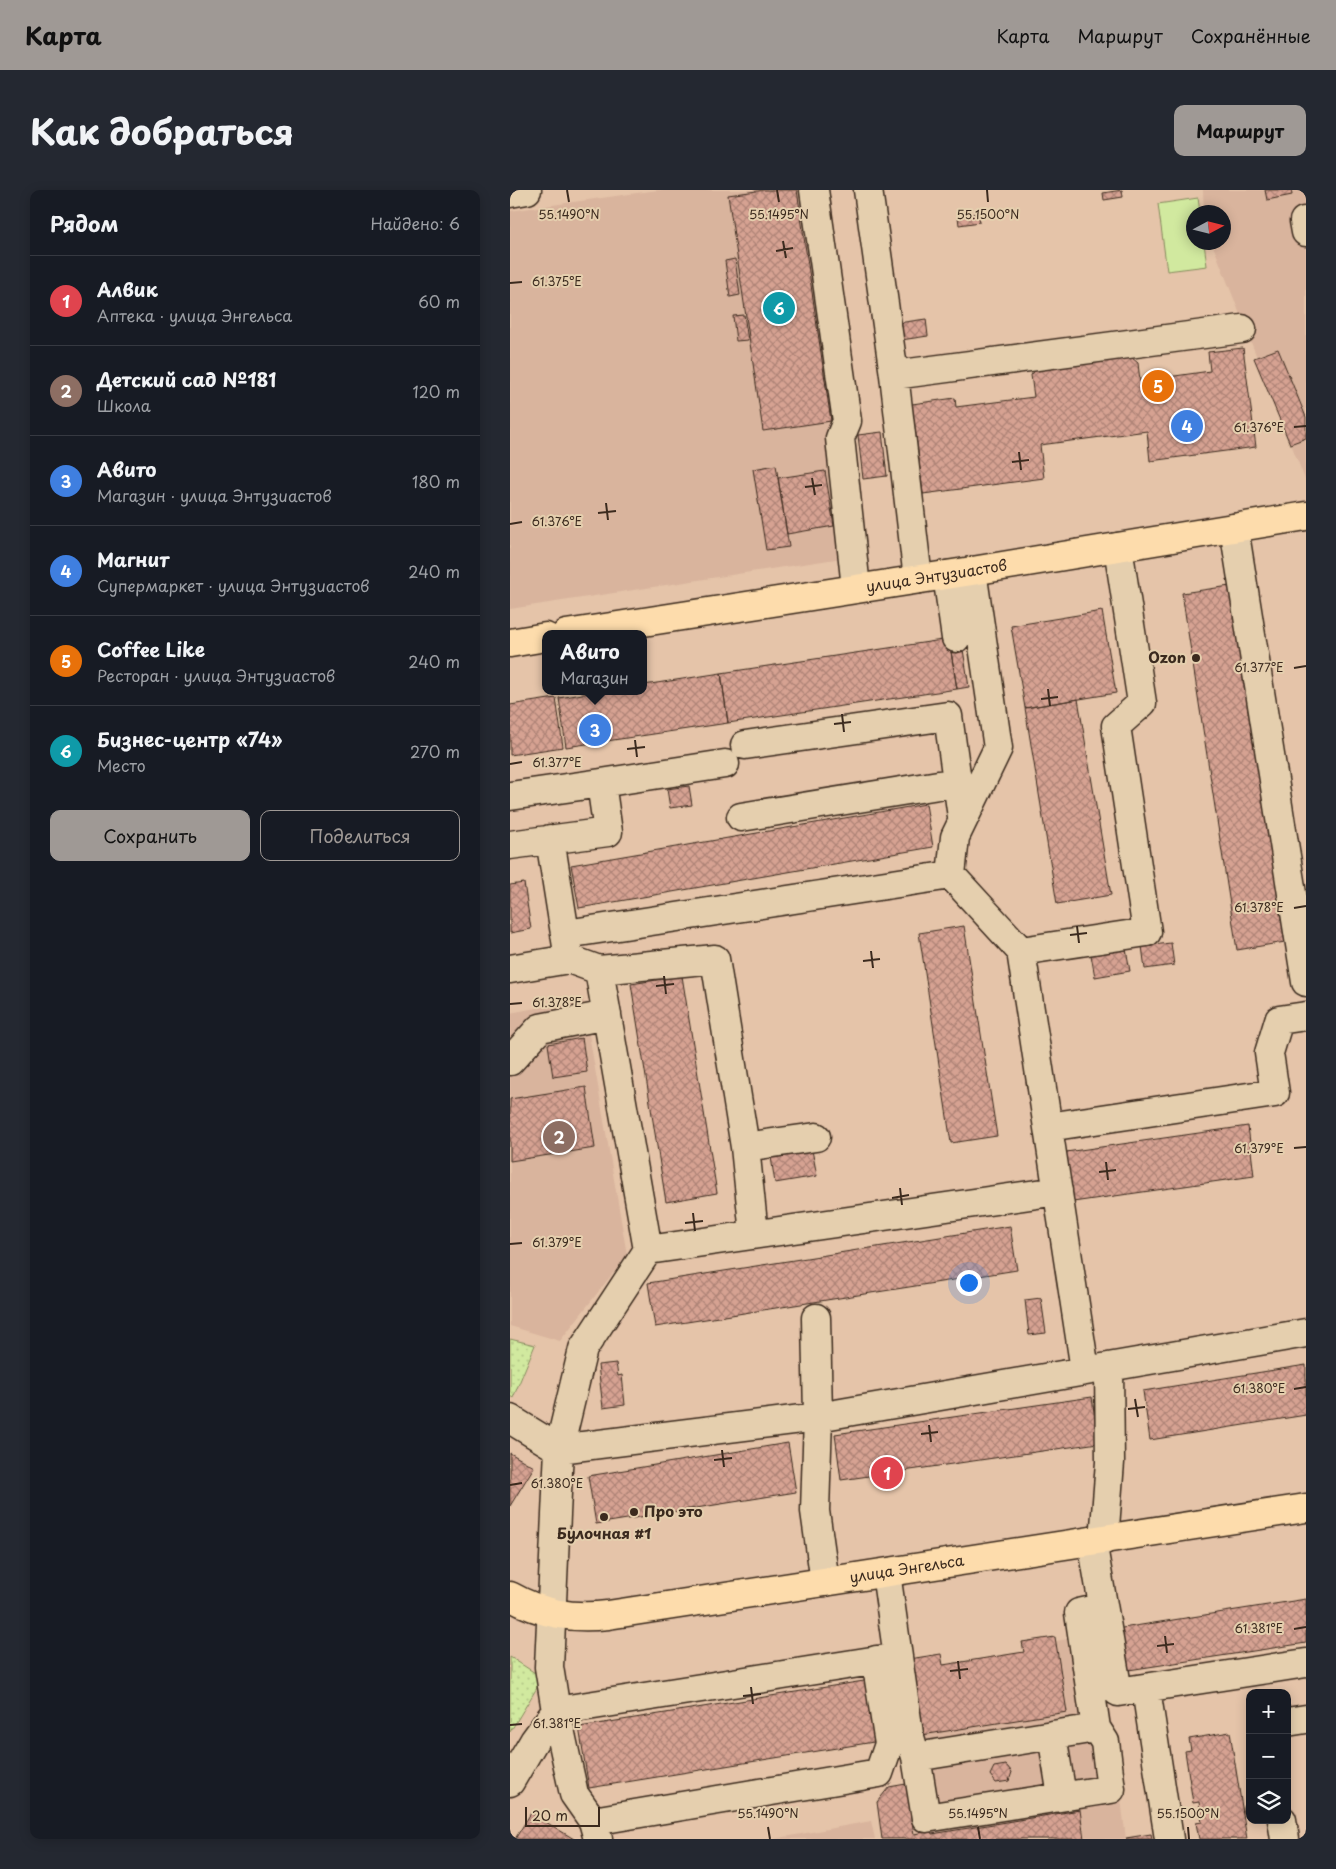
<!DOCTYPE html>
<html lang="ru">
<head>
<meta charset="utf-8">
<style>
	body { margin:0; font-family:"Playpen Sans",sans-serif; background:#242831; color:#f1f3f6 }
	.controls { position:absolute; right:15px; bottom:15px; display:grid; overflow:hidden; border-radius:10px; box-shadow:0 2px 12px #0003 }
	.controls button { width:45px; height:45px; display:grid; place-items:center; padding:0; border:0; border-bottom:1px solid #363941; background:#171b24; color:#f1f3f6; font:25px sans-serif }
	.compass { position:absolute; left:676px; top:15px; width:45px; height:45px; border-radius:50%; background:#171b24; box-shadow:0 2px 12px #0003; rotate:83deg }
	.scale { position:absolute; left:15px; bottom:12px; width:75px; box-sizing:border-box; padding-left:5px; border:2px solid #3b2a1e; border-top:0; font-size:14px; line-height:18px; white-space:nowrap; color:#3b2a1e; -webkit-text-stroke:4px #e5cfae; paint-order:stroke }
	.you { position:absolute; left:458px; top:1092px; width:18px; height:18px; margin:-12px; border:4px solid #fff; border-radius:50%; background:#1a73e8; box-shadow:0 0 0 8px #1a73e833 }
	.badge { display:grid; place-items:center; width:32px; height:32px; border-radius:50%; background:#9f9995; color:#fff; font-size:16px; font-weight:700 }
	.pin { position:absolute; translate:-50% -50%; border:2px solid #fff; box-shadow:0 1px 5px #0006 }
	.popup { position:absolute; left:32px; top:440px; width:105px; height:65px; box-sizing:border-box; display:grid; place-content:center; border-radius:10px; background:#171b24; filter:drop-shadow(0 1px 4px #0005); font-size:16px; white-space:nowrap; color:#9ea1a6 }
	.popup b { font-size:19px; color:#f1f3f6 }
	.popup::after { content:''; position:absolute; left:50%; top:100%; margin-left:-10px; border:10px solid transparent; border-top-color:#171b24 }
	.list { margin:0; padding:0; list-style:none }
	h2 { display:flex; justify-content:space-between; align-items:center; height:65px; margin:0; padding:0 20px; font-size:21px }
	h2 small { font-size:16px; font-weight:400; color:#9ea1a6 }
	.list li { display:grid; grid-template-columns:32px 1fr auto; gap:15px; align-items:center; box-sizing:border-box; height:90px; padding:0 20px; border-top:1px solid #363941 }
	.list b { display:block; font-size:19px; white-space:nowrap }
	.list p { margin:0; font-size:16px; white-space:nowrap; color:#9ea1a6 }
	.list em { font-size:16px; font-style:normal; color:#9ea1a6 }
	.actions { display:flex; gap:10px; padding:15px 20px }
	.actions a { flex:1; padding:11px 0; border:1px solid #9f9995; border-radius:10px; text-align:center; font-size:18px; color:#9f9995 }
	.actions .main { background:#9f9995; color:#111 }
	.icon { flex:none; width:28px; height:28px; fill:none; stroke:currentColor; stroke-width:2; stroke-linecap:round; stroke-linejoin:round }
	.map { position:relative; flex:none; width:796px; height:1649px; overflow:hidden; border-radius:10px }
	header { display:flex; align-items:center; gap:30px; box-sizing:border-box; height:70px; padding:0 25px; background:#9f9995; color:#111 }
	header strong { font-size:24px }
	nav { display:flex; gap:28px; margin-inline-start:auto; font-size:18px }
	.intro { display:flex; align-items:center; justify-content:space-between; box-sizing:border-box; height:120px; padding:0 30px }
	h1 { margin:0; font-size:35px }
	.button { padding:12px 22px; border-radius:10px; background:#9f9995; color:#111; font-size:18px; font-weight:700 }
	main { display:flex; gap:30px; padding:0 30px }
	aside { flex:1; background:#171b24; border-radius:10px; box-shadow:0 2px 12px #0003 }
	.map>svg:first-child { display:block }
	.built { fill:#d9b49d }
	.green { fill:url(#green-dots); stroke:#868a5e }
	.pitch { fill:#d1e99f; stroke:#868a5e }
	.building { fill:url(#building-cross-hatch); stroke:#3b2a1e }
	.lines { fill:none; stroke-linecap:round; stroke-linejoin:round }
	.minor-casing { stroke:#3b2a1e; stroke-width:31 }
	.major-casing { stroke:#3b2a1e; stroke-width:31 }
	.minor { stroke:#e5cfae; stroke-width:28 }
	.major { stroke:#fddcac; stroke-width:28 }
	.ticks { fill:none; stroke:#3b2a1e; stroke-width:2 }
	.poi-dot { fill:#3b2a1e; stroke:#e5cfae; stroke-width:2 }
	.labels { text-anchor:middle; stroke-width:4; stroke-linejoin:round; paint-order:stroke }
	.street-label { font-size:15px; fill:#3b2a1e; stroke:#e5cfae }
	.poi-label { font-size:15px; font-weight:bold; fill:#3b2a1e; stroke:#e5cfae; text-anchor:end }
	.ticks-label { font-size:12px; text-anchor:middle; fill:#3b2a1e; stroke:#e5cfae; stroke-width:4; stroke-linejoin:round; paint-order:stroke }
</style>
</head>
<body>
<header>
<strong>Карта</strong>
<nav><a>Карта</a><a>Маршрут</a><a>Сохранённые</a></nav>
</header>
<div class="intro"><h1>Как добраться</h1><a class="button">Маршрут</a></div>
<main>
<aside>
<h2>Рядом<small>Найдено: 6</small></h2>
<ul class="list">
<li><span class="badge" style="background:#e0444e">1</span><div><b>Алвик</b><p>Аптека · улица Энгельса</p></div><em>60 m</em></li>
<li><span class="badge" style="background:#8d6e63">2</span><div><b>Детский сад №181</b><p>Школа</p></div><em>120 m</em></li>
<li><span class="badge" style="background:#3f7fe0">3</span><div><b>Авито</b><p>Магазин · улица Энтузиастов</p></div><em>180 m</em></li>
<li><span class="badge" style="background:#3f7fe0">4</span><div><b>Магнит</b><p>Супермаркет · улица Энтузиастов</p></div><em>240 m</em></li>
<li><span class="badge" style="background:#e8710a">5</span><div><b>Coffee Like</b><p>Ресторан · улица Энтузиастов</p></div><em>240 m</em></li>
<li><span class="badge" style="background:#0f9aa8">6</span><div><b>Бизнес-центр «74»</b><p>Место</p></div><em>270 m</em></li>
</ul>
<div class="actions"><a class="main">Сохранить</a><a>Поделиться</a></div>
</aside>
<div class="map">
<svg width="796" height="1649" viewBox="0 0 796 1649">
	<defs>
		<pattern id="green-dots" width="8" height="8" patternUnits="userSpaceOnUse" patternTransform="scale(1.25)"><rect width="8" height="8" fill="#d1e99f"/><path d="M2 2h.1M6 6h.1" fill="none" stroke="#b4c888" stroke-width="1.8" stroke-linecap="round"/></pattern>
		<pattern id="building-cross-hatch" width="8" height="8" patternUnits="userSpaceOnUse" patternTransform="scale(1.25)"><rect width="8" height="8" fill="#d6a292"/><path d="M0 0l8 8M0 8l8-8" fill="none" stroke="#af8477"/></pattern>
	</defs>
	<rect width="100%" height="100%" fill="#e5c4a9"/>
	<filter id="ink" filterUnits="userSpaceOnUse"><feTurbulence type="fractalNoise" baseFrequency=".02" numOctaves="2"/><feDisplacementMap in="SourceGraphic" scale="10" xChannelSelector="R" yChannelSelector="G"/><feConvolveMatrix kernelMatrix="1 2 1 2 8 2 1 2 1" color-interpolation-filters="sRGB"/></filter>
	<g filter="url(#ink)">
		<path class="built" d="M148,0H309L358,364L0,419V21Z
			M693,0H796V292L702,53L714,52V22H694Z
			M73,809L117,1065L50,1151L0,1136V823Z
			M590,1443L616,1649H406L403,1629L399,1473L433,1475L513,1462L512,1452L546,1451Z
			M361,1631L365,1649H264Z"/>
		<path class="green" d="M0,1149L25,1155L3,1208L0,1206Z
			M0,1467L33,1488L0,1542Z"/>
		<path class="pitch" d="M688,8L690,22H684V52L694,53L697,76L657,81L648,14Z"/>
		<path class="building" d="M254,0H287L321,231L253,241L218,5Z
			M612,0L613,7L594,10L593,3Z
			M755,0H781L782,5L757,10Z
			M468,23L470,32L449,35L448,27Z
			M225,69L230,105L220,107L215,71Z
			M234,125L238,150L226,151L223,126Z
			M416,129L418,146L391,150L388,133Z
			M733,158L746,257L640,271L637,241L530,255L534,288L413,304L402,214L445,208L446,217L524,207L521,185L532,173L615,162L628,173L630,191L700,181L698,162Z
			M768,159L796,227V248L780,254L744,168Z
			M372,242L377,286L353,289L348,245Z
			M266,275L279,357L256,360L243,279Z
			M315,281L324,336L277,344L268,288Z
			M720,396L775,752L727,760L672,403Z
			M592,421L606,503L515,518L501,436Z
			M451,447L459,497L447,499L439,449Z
			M439,449L447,499L218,533L211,483Z
			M211,483L218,533L56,557L49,508L90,501H134V495Z
			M46,508L53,557L0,565V515Z
			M568,509L601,705L547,714L515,518Z
			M179,596L182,615L160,618L157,599Z
			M416,614L423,657L69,718L61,675Z
			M14,693L21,739L0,743V695Z
			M454,736L487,946L441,953L409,743Z
			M661,753L664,775L635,779L632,756Z
			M616,759L620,781L585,787L581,765Z
			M172,786L207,1003L156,1012L121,794Z
			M72,848L77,882L43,887L38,854Z
			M76,897L85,958L0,971V909Z
			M738,936L744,986L556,1013L549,963Z
			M302,960L307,986L265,993L261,967Z
			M500,1036L507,1080L145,1137L138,1093Z
			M531,1108L536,1143L519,1145L515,1110Z
			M106,1173L108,1186L112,1185L115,1215L93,1218L88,1175Z
			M796,1175V1225L640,1250L633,1201Z
			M582,1207L588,1253L331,1290L325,1244Z
			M278,1253L286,1302L86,1334L78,1286Z
			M0,1263L24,1277L0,1316Z
			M796,1409V1453L612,1481L606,1439Z
			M545,1447L557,1522L412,1545L399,1469L431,1464L433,1475L514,1462L512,1452Z
			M360,1490L370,1551L79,1598L69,1537Z
			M720,1542L737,1649H689L686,1633L692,1632L689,1612L683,1613L675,1561L681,1560L679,1549Z
			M496,1575L502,1582L499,1591L486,1593L480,1585L484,1577Z
			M396,1594L404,1644L421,1641L422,1644L570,1620L574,1649H372L367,1612L379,1597Z
			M21,1623L64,1649H5Z
			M641,1644L642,1649H617L616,1648Z"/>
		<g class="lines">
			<g class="minor-casing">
				<path id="minor" d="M304,0L337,231L330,248L346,398
					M358,0L384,185L408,389
					M0,3L17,0
					M794,31L796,42
					M384,185L732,139
					M724,338L796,792
					M437,385L446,448
					M235,555L438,526L452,627
					M0,606L91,593
					M231,627L447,592
					M0,655L98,642L91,593L215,574
					M441,685L511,761L575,1180
					M56,744L441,685L445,647L488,558L462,381
					M511,761L637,742L606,536L632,513L608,357
					M0,779L59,769
					M89,780L205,769L235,957L244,1044
					M0,871L30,838L97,825
					M538,937L765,903L759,863L769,830L796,826
					M235,957L306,947
					M138,1060L548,1001
					M306,1128L308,1227L305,1321L315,1392
					M0,1229L49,1259L308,1227L796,1143
					M594,1350L600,1272L599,1177
					M582,1351L608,1502L796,1473
					M376,1383L399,1544L406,1567L416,1628L601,1599L595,1552L586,1538
					M636,1499L659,1649
					M777,1532L796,1529
					M542,1545L552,1606
					M406,1567L586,1538L569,1423L592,1418
					M0,1592L24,1551L46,1521L39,1477L49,1259L73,1159L138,1060L89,780L59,769L40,649
					M772,1630L775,1649
					M83,1631L369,1583L379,1554L366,1470
					M88,1649L83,1631L64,1604L46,1521L387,1467"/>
			</g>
			<g class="major-casing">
				<g id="major">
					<path id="s1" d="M56,444L462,381L796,326"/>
					<path d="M0,453L36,447"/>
					<path id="s2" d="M0,1406C32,1424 62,1429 98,1425L796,1318"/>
				</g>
			</g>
			<use href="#minor" class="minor"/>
			<use href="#major" class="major"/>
		</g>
	</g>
	<path class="ticks" d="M57,0L59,12M267,0L269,12M477,0L478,12M273,51L276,68M266,61L283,58M0,93L12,92M784,237L796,236M509,262L511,280M502,272L519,270M302,288L305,305M295,297L312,295M96,313L98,330M88,323L106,321M0,334L12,332M784,478L796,476M538,499L540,516M531,509L548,507M332,524L334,542M324,534L341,532M125,550L127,567M117,559L135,557M0,574L12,572M784,718L796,716M567,736L569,753M560,745L577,743M361,761L363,778M353,771L370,769M154,786L156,804M146,796L164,794M0,814L12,813M784,958L796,957M596,972L598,990M589,982L606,980M390,998L392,1015M382,1008L399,1005M183,1023L185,1041M175,1033L193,1031M0,1054L12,1053M784,1199L796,1197M625,1209L628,1227M618,1219L635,1217M419,1235L421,1252M411,1244L428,1242M212,1260L214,1277M204,1270L222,1268M0,1295L12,1293M784,1439L796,1437M655,1446L657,1463M647,1456L664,1454M448,1471L450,1489M440,1481L458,1479M241,1497L243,1514M233,1506L251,1504M0,1535L12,1534M258,1637L260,1649M468,1637L470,1649M678,1637L679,1649"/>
	<g class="poi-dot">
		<circle cx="686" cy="468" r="5"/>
		<circle cx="124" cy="1322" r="5"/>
		<circle cx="94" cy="1327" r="5"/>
	</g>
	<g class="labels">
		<g class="street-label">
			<text dy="5" stroke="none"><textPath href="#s1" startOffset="375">улица Энтузиастов</textPath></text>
			<text dy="5" stroke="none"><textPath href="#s2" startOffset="404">улица Энгельса</textPath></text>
		</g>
		<g class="poi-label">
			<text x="676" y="473">Ozon</text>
			<text x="134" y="1327" text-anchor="start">Про это</text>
			<text x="94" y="1349" text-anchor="middle">Булочная #1</text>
		</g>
	</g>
	<g class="ticks-label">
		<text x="59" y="29">55.1490°N</text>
		<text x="269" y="29">55.1495°N</text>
		<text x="478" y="29">55.1500°N</text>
		<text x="47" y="96">61.375°E</text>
		<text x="749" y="242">61.376°E</text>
		<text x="47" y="336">61.376°E</text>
		<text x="749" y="482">61.377°E</text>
		<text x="47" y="577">61.377°E</text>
		<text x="749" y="722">61.378°E</text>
		<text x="47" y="817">61.378°E</text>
		<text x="749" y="963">61.379°E</text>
		<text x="47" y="1057">61.379°E</text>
		<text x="749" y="1203">61.380°E</text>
		<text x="47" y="1298">61.380°E</text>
		<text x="749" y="1443">61.381°E</text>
		<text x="47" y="1538">61.381°E</text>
		<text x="258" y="1628">55.1490°N</text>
		<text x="468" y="1628">55.1495°N</text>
		<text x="678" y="1628">55.1500°N</text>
	</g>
</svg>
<div class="controls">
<button>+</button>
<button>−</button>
<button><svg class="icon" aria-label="layers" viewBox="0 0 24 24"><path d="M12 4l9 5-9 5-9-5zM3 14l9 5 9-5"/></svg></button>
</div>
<svg class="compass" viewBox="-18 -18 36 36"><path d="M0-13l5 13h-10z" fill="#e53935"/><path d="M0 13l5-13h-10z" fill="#9ea1a6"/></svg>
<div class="scale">20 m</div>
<div class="you"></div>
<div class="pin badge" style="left:377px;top:1283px;background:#e0444e">1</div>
<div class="pin badge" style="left:49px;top:947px;background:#8d6e63">2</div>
<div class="pin badge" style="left:85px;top:540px;background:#3f7fe0">3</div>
<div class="popup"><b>Авито</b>Магазин</div>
<div class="pin badge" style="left:677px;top:236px;background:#3f7fe0">4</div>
<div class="pin badge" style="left:648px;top:196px;background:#e8710a">5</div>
<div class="pin badge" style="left:269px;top:118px;background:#0f9aa8">6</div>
</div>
</main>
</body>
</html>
